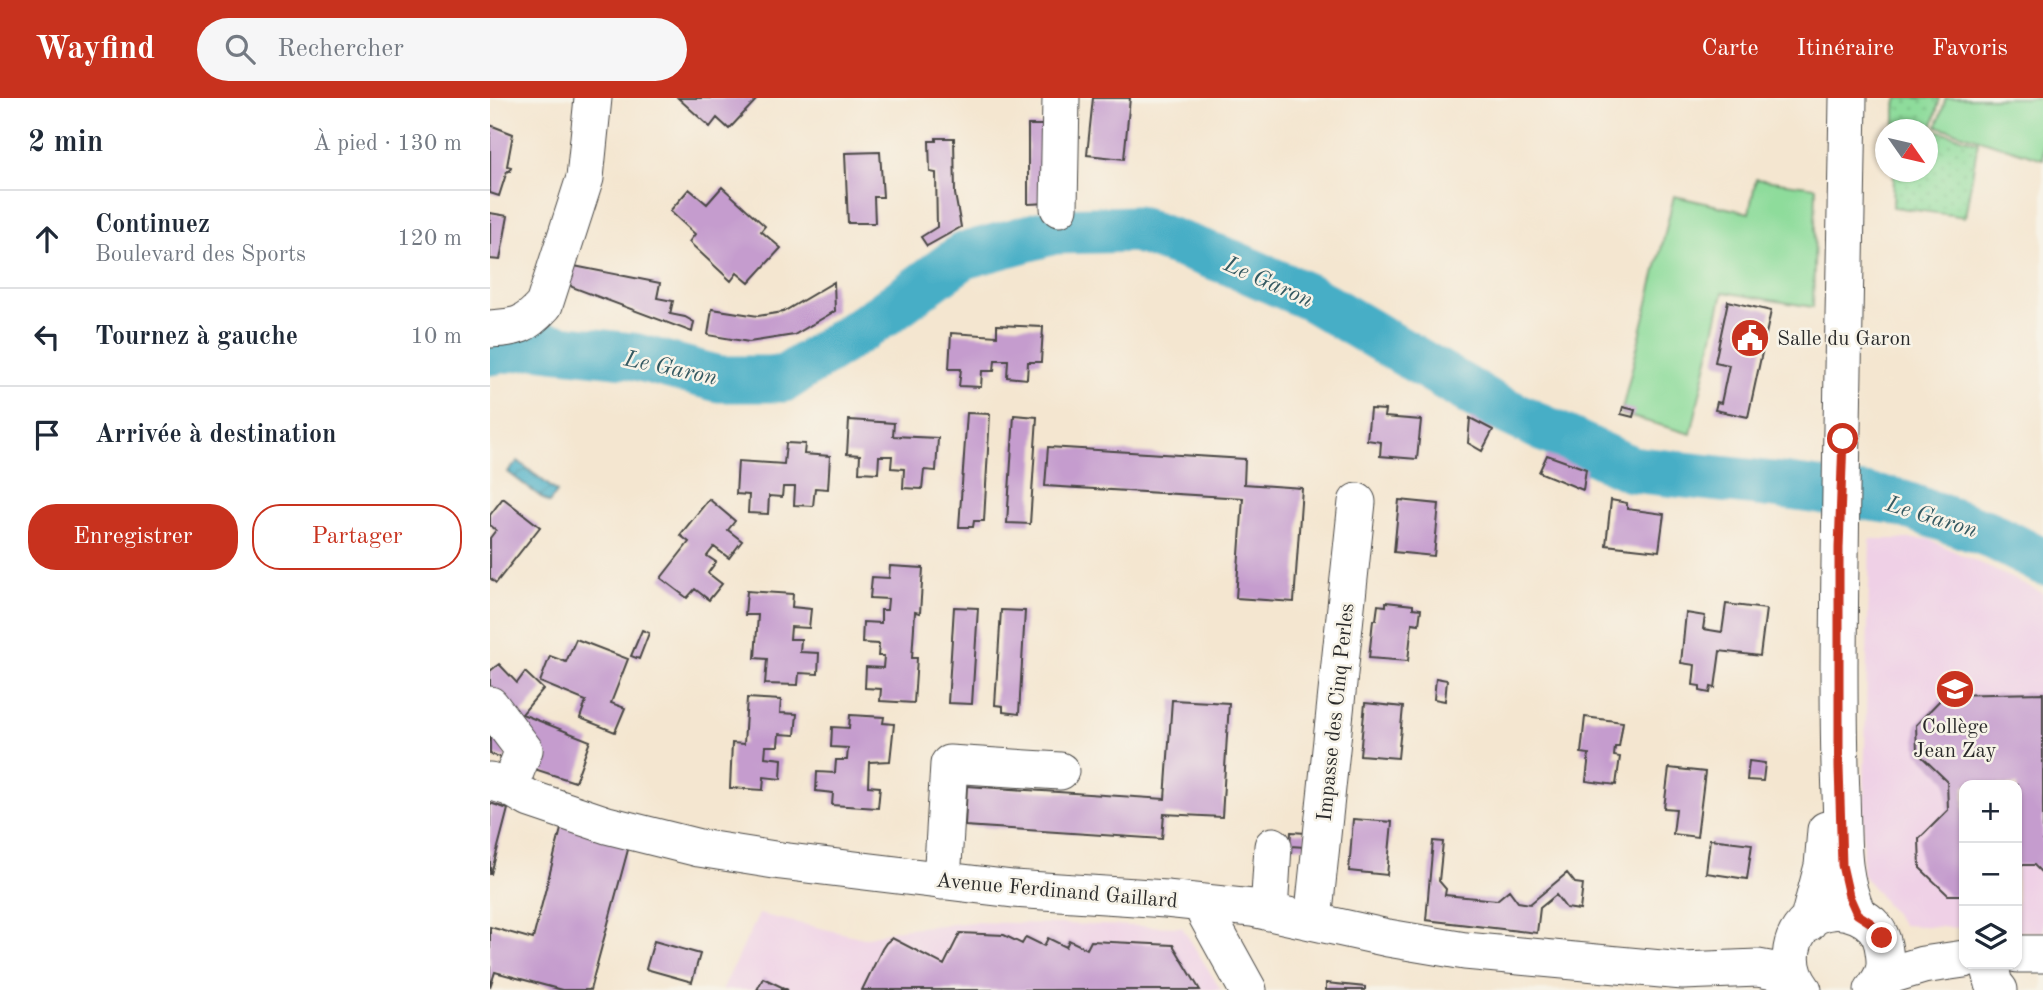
<!DOCTYPE html>
<html lang="fr">
<head>
<meta charset="utf-8">
<style>
	body { margin:0; font-family:"Old Standard TT",serif; background:#f6f6f7; color:#1f2937 }
	.controls { position:absolute; right:21px; bottom:21px; display:grid; overflow:hidden; border-radius:14px; box-shadow:0 2px 5px #0004 }
	.controls button { width:63px; height:63px; display:grid; place-items:center; padding:0; border:0; border-bottom:2px solid #e0e1e3; background:#fff; color:#1f2937; font:35px sans-serif }
	.compass { position:absolute; left:1385px; top:21px; width:63px; height:63px; border-radius:50%; background:#fff; box-shadow:0 2px 5px #0004; rotate:124deg }
	.stop { position:absolute; width:21px; height:21px; margin:-16px; border:5px solid #c8321e; border-radius:50%; background:#fff }
	.stop.end { background:#c8321e; border-color:#fff; box-shadow:0 2px 7px #0008 }
	.list { margin:0; padding:0; list-style:none }
	h2 { display:flex; justify-content:space-between; align-items:center; height:91px; margin:0; padding:0 28px; font-size:30px }
	h2 small { font-size:23px; font-weight:400; color:#747a83 }
	.list li { display:grid; grid-template-columns:46px 1fr auto; gap:21px; align-items:center; box-sizing:border-box; height:98px; padding:0 28px; border-top:2px solid #e0e1e3 }
	.list b { display:block; font-size:26px; white-space:nowrap }
	.list p { margin:0; font-size:23px; white-space:nowrap; color:#747a83 }
	.list em { font-size:23px; font-style:normal; color:#747a83 }
	.actions { display:flex; gap:14px; padding:21px 28px }
	.actions a { flex:1; padding:16px 0; border:2px solid #c8321e; border-radius:28px; text-align:center; font-size:24px; color:#c8321e }
	.actions .main { background:#c8321e; color:#fff }
	.icon { flex:none; width:38px; height:38px; fill:none; stroke:currentColor; stroke-width:2; stroke-linecap:round; stroke-linejoin:round }
	.map { position:relative; flex:none; width:1553px; height:892px; overflow:hidden }
	header { display:flex; align-items:center; gap:42px; box-sizing:border-box; height:98px; padding:0 35px; background:#c8321e; color:#fff }
	header strong { font-size:33px }
	nav { display:flex; gap:38px; margin-inline-start:auto; font-size:24px }
	.search { width:490px; height:63px; background:#f6f6f7; display:flex; align-items:center; gap:18px; box-sizing:border-box; padding:0 24px; border-radius:38px; color:#747a83; font-size:26px }
	main { display:flex }
	aside { flex:1; background:#fff }
	.map>svg:first-child { display:block }
	.built { fill:#efd0e6 }
	.green { fill:#8edc9b; stroke:#5c8463; stroke-width:2 }
	.park { fill:url(#park-dots); stroke:#5c8463; stroke-width:2 }
	.water { fill:url(#water-waves); stroke:#386c78; stroke-width:2 }
	.lines { fill:none; stroke-linecap:round; stroke-linejoin:round }
	.river { stroke:#46aec6; stroke-width:47 }
	.building { fill:#c59cce }
	.minor-casing { stroke:#494744; stroke-width:39 }
	.minor { stroke:#fff; stroke-width:37 }
	.route { stroke:#c8321e; stroke-width:9 }
	.labels { text-anchor:middle; stroke-width:5; stroke-linejoin:round; paint-order:stroke }
	.poi-label { font-size:21px; fill:#2b2b2b; stroke:#f7f3e8; text-anchor:start }
	.street-label { font-size:21px; fill:#2b2b2b; stroke:#f7f3e8 }
	.water-label { font-size:23px; font-style:italic; fill:#345961; stroke:#f7f3e8 }
</style>
</head>
<body>
<header>
<strong>Wayfind</strong>
<div class="search"><svg class="icon" aria-label="search" viewBox="0 0 24 24"><circle cx="10" cy="10" r="6"/><path d="M15 15l6 6"/></svg>Rechercher</div>
<nav><a>Carte</a><a>Itinéraire</a><a>Favoris</a></nav>
</header>
<main>
<aside>
<h2>2 min<small>À pied · 130 m</small></h2>
<ul class="list">
<li><svg class="icon" aria-label="ahead" viewBox="0 0 24 24"><path d="M12 20V5M6 11l6-6 6 6"/></svg><div><b>Continuez</b><p>Boulevard des Sports</p></div><em>120 m</em></li>
<li><svg class="icon" aria-label="left" viewBox="0 0 24 24"><path d="M17 20v-9H6M10 6l-5 5 5 5"/></svg><div><b>Tournez à gauche</b></div><em>10 m</em></li>
<li><svg class="icon" aria-label="arrive" viewBox="0 0 24 24"><path d="M6 21V4h12l-3 4 3 4H6"/></svg><div><b>Arrivée à destination</b></div></li>
</ul>
<div class="actions"><a class="main">Enregistrer</a><a>Partager</a></div>
</aside>
<div class="map">
<svg width="1553" height="892" viewBox="0 0 1553 892">
	<defs>
		<pattern id="park-dots" width="8" height="8" patternUnits="userSpaceOnUse" patternTransform="scale(1.75)"><rect width="8" height="8" fill="#8edc9b"/><path d="M2 2h.1M6 6h.1" fill="none" stroke="#7bbd86" stroke-width="1.8" stroke-linecap="round"/></pattern>
		<pattern id="water-waves" width="16" height="10" patternUnits="userSpaceOnUse" patternTransform="scale(1.75)"><rect width="16" height="10" fill="#46aec6"/><path d="M0 5q4-4 8 0t8 0" fill="none" stroke="#3b8ea1"/></pattern>
	</defs>
	<rect width="100%" height="100%" fill="#f7f3e8"/>
	<filter id="ink" filterUnits="userSpaceOnUse"><feTurbulence type="fractalNoise" baseFrequency=".0143" numOctaves="2"/><feDisplacementMap in="SourceGraphic" scale="14" xChannelSelector="R" yChannelSelector="G"/><feConvolveMatrix kernelMatrix="1 2 1 2 8 2 1 2 1" color-interpolation-filters="sRGB"/></filter>
	<filter id="wash" filterUnits="userSpaceOnUse"><feTurbulence type="fractalNoise" baseFrequency=".00686" numOctaves="4" result="noise"/><feDisplacementMap in="SourceGraphic" scale="28" xChannelSelector="R" yChannelSelector="G"/><feGaussianBlur stdDeviation="1.57" result="paint"/><feColorMatrix in="noise" values="0 0 0 0 0 0 0 0 0 0 0 0 0 0 0 0 0 1.4 0 .05"/><feComposite in="paint" operator="in"/></filter>
	<g filter="url(#wash)">
		<rect width="100%" height="100%" fill="#f4e6d0"/>
		<path class="built" d="M1380,441H1438L1553,495V834L1527,833V687H1474V830L1413,827L1372,776Z
			M269,816L374,840L409,831L482,824L692,829L731,892H232Z"/>
		<path class="green" d="M1456,0H1553V61L1447,28Z
			M1266,81L1326,89L1323,209L1233,194L1201,336L1131,316L1184,98L1259,115Z"/>
		<path class="park" d="M1408,0H1450L1442,31L1488,44L1475,119L1403,109L1404,74H1437V32L1405,31V11Z"/>
		<path class="water" d="M28,363L67,394L59,405L18,374Z"/>
		<g class="lines">
			<path class="river" d="M0,254L44,247L143,258L229,281H294L391,218L473,158L564,133L646,131L742,165L821,200L1001,306L1141,371L1284,387L1404,403L1499,436L1553,464"/>
		</g>
		<g id="blocks">
			<path class="building" d="M188,0H268L239,31L227,20L220,29Z
				M603,0H640L634,61L597,57Z
				M0,27L23,36L17,68L21,69L20,73H17L9,98L0,95Z
				M538,27H561L559,105L538,106Z
				M446,40H464L465,96L471,129L437,148L431,139L447,129L446,75L440,74L439,43H446Z
				M390,54L393,99H384L385,125H358L355,55Z
				M232,89L275,128L271,133L291,150L259,185L247,175L241,183L199,144L205,136L180,113L199,91L217,106Z
				M0,115L18,118L10,162L0,161Z
				M74,166L170,185L167,200L183,203L180,216L195,219L204,224L202,234L82,189L71,177Z
				M344,184L345,213L304,237L259,244L218,237L222,211L268,218L293,214Z
				M1238,203L1281,213L1258,319L1225,312L1227,304L1231,305L1239,267L1225,264Z
				M507,227L553,229L551,264H538L537,281L517,279L518,262H505L504,273H492L491,289L469,288L471,271H459L461,235L507,238Z
				M1133,309L1145,312L1143,319L1131,316Z
				M880,311L895,312L894,319L931,322L927,361L890,358L891,344L877,342Z
				M477,315L500,316L494,423H484L483,429H469Z
				M524,317L547,319L540,426L517,425Z
				M980,320L1003,332L992,353L978,345Z
				M359,322L404,325L403,338L448,340L446,373L434,372L432,391L413,390L414,371L401,370L402,358H389L388,375L369,374L370,357L357,356Z
				M296,345L315,346L314,356L340,358L338,391L325,390L323,408L304,407L305,389H293L292,399L279,398L278,416L258,415L259,397L246,396L248,363L294,366Z
				M558,349L755,361L754,386L812,390L804,504L746,500L753,400L555,388Z
				M1057,357L1096,371L1093,392L1049,374Z
				M13,400L50,429L6,485L0,480V440L6,432L0,427V417Z
				M219,401L245,423L238,432L252,443L239,460L224,449L217,458L226,464L218,475L232,486L219,502L205,491L197,500L171,480L199,444L190,437Z
				M909,402L949,406L944,458L904,454Z
				M1121,402L1137,405V411L1174,416L1169,453L1116,447Z
				M400,468L433,470L430,515L425,514L422,560H427L424,605L390,603L391,591L375,590L376,569L393,570L394,558H388L389,546L372,545L373,524L391,525V512H397L398,501L380,500L382,479L399,480Z
				M257,493L303,496L302,509L321,511L319,530L301,529L300,541H311L310,554L329,555L328,576L309,575L308,587L275,586L277,561L265,560L268,517H255Z
				M896,504L923,507V510L931,511L929,526L922,525L918,563L879,560L883,522H886L888,507L896,508Z
				M1236,506L1276,511L1270,558L1230,553L1225,590L1221,589L1220,595L1210,593V588L1203,587L1205,567L1191,565L1196,515L1215,518L1213,531L1232,534Z
				M464,509L488,510L482,606L458,605Z
				M511,512L535,513L529,616L513,614V608L505,607Z
				M152,532L159,535L149,561L141,558Z
				M86,541L138,561L121,605L135,610L125,634L90,620L96,603L50,584L60,558L76,564Z
				M9,566L27,585L35,574L53,591L32,616L100,643L85,684L38,669L0,597V573Z
				M946,580L957,582L955,603L944,601Z
				M1553,595V776L1544,767H1527V687H1474V797H1458L1430,770L1429,741L1458,712L1457,683L1427,654L1426,627L1455,597Z
				M257,600L291,602L290,615L307,616L305,637L289,636L288,648H276L275,659L292,661L291,681L274,679L273,692L240,690L242,645L254,646Z
				M682,602L739,605L732,719L674,716L672,741L475,728L477,688L675,701Z
				M875,605L913,609L908,660L870,657Z
				M360,617L394,619L393,625L404,626L400,663L379,664L378,688L390,689L388,710L342,707L343,695L326,693L327,674L345,675L346,662H357L358,650L341,649L342,629L359,630Z
				M1095,619L1133,624L1129,649H1125L1124,658L1130,659L1126,687L1096,683L1099,656L1091,655Z
				M0,620L17,661L0,656Z
				M1259,663L1275,665L1273,683L1257,682Z
				M1179,670L1215,674L1207,739L1183,736L1186,711L1174,710Z
				M0,705L18,711L1,776H0Z
				M863,721L902,724L897,777L859,773Z
				M72,727L139,748L100,892H72L5,874L0,889V829L43,841Z
				M801,734L816,735L815,749L800,748Z
				M1220,741L1262,746L1257,781L1216,775Z
				M943,743L953,744L949,783L956,791L955,797L1007,802L1019,792L1028,804L1040,806L1077,775L1085,785L1093,786L1090,812L1076,810L1066,797L1050,810L1047,835L936,822Z
				M470,835L514,837L532,846L536,839L554,848L558,840L576,849L579,842L597,851L601,843L683,847L710,892H372L392,851L396,845L402,840L454,867Z
				M164,843L210,856L202,884L156,871Z
				M273,880L298,892H267Z
				M836,885L875,889V892H836Z"/>
		</g>
	</g>
	<g filter="url(#ink)">
		<use href="#blocks" fill-opacity="0" stroke="#494744" stroke-width="2"/>
		<g class="lines">
			<g class="minor-casing">
				<path id="minor" d="M1358,0C1355,189 1350,379 1349,569C1349,611 1349,653 1351,696C1353,741 1349,773 1367,816
					M569,110L571,0
					M0,231C28,229 35,228 54,207L95,80L103,0
					M0,607L34,652L19,689
					M0,683L19,689L40,701L117,727L209,750L291,763L523,791L676,801L762,810L898,840L975,853L1193,873L1268,870L1290,874L1306,883
					M452,783L459,666L570,673
					M710,805L758,892
					M779,814L783,748
					M823,823L867,404
					M1318,825L1333,768L1336,732
					M1527,856H1553
					M1499,866L1504,886L1509,892
					M1393,879L1433,867L1474,861
					M1313,892C1294,868 1298,832 1327,817C1352,805 1388,819 1393,847C1397,868 1396,875 1383,892"/>
			</g>
			<use href="#minor" class="minor"/>
		</g>
	</g>
	<g class="lines" filter="url(#ink)">
		<path class="route" d="M1353,341L1349,450V669L1352,767L1359,798L1367,816L1381,825L1392,840"/>
	</g>
	<defs>
		<g id="civic-disc" transform="scale(2.0125)"><circle r="9.5" fill="#c8321e" stroke="#f7f3e8"/><path d="M-.6-6.5H3V-4.5H.6V-3L4-1V1h2V6H-6V1h2V-1L-.6-3ZM-1.2 2.5V6h2.4V2.5Z" fill="#fff"/></g>
		<g id="school-disc" transform="scale(2.0125)"><circle r="9.5" fill="#c8321e" stroke="#f7f3e8"/><path d="M0-5L7-2L0 1L-7-2ZM-4 1L0 2.5L4 1V4Q0 6-4 4Z" fill="#fff"/></g>
	</defs>
	<g fill-rule="evenodd">
		<use href="#civic-disc" x="1260" y="240"/>
		<use href="#school-disc" x="1465" y="591"/>
	</g>
	<g class="labels">
		<g class="poi-label">
			<text x="1287" y="247">Salle du Garon</text>
			<text x="1465" y="635" text-anchor="middle">Collège<tspan x="1465" dy="24">Jean Zay</tspan></text>
		</g>
		<g class="street-label">
			<text transform="translate(845 614) rotate(-84)" y="7">Impasse des Cinq Perles</text>
			<text transform="translate(567 792) rotate(5)" y="7">Avenue Ferdinand Gaillard</text>
		</g>
		<g class="water-label">
			<text transform="translate(779 183) rotate(24)" y="8">Le Garon</text>
			<text transform="translate(181 269) rotate(12)" y="8">Le Garon</text>
			<text transform="translate(1442 418) rotate(17)" y="8">Le Garon</text>
		</g>
	</g>
</svg>
<div class="controls">
<button>+</button>
<button>−</button>
<button><svg class="icon" aria-label="layers" viewBox="0 0 24 24"><path d="M12 4l9 5-9 5-9-5zM3 14l9 5 9-5"/></svg></button>
</div>
<svg class="compass" viewBox="-18 -18 36 36"><path d="M0-13l5 13h-10z" fill="#e53935"/><path d="M0 13l5-13h-10z" fill="#747a83"/></svg>
<div class="stop" style="left:1353px;top:341px"></div>
<div class="stop end" style="left:1392px;top:840px"></div>
</div>
</main>
</body>
</html>
